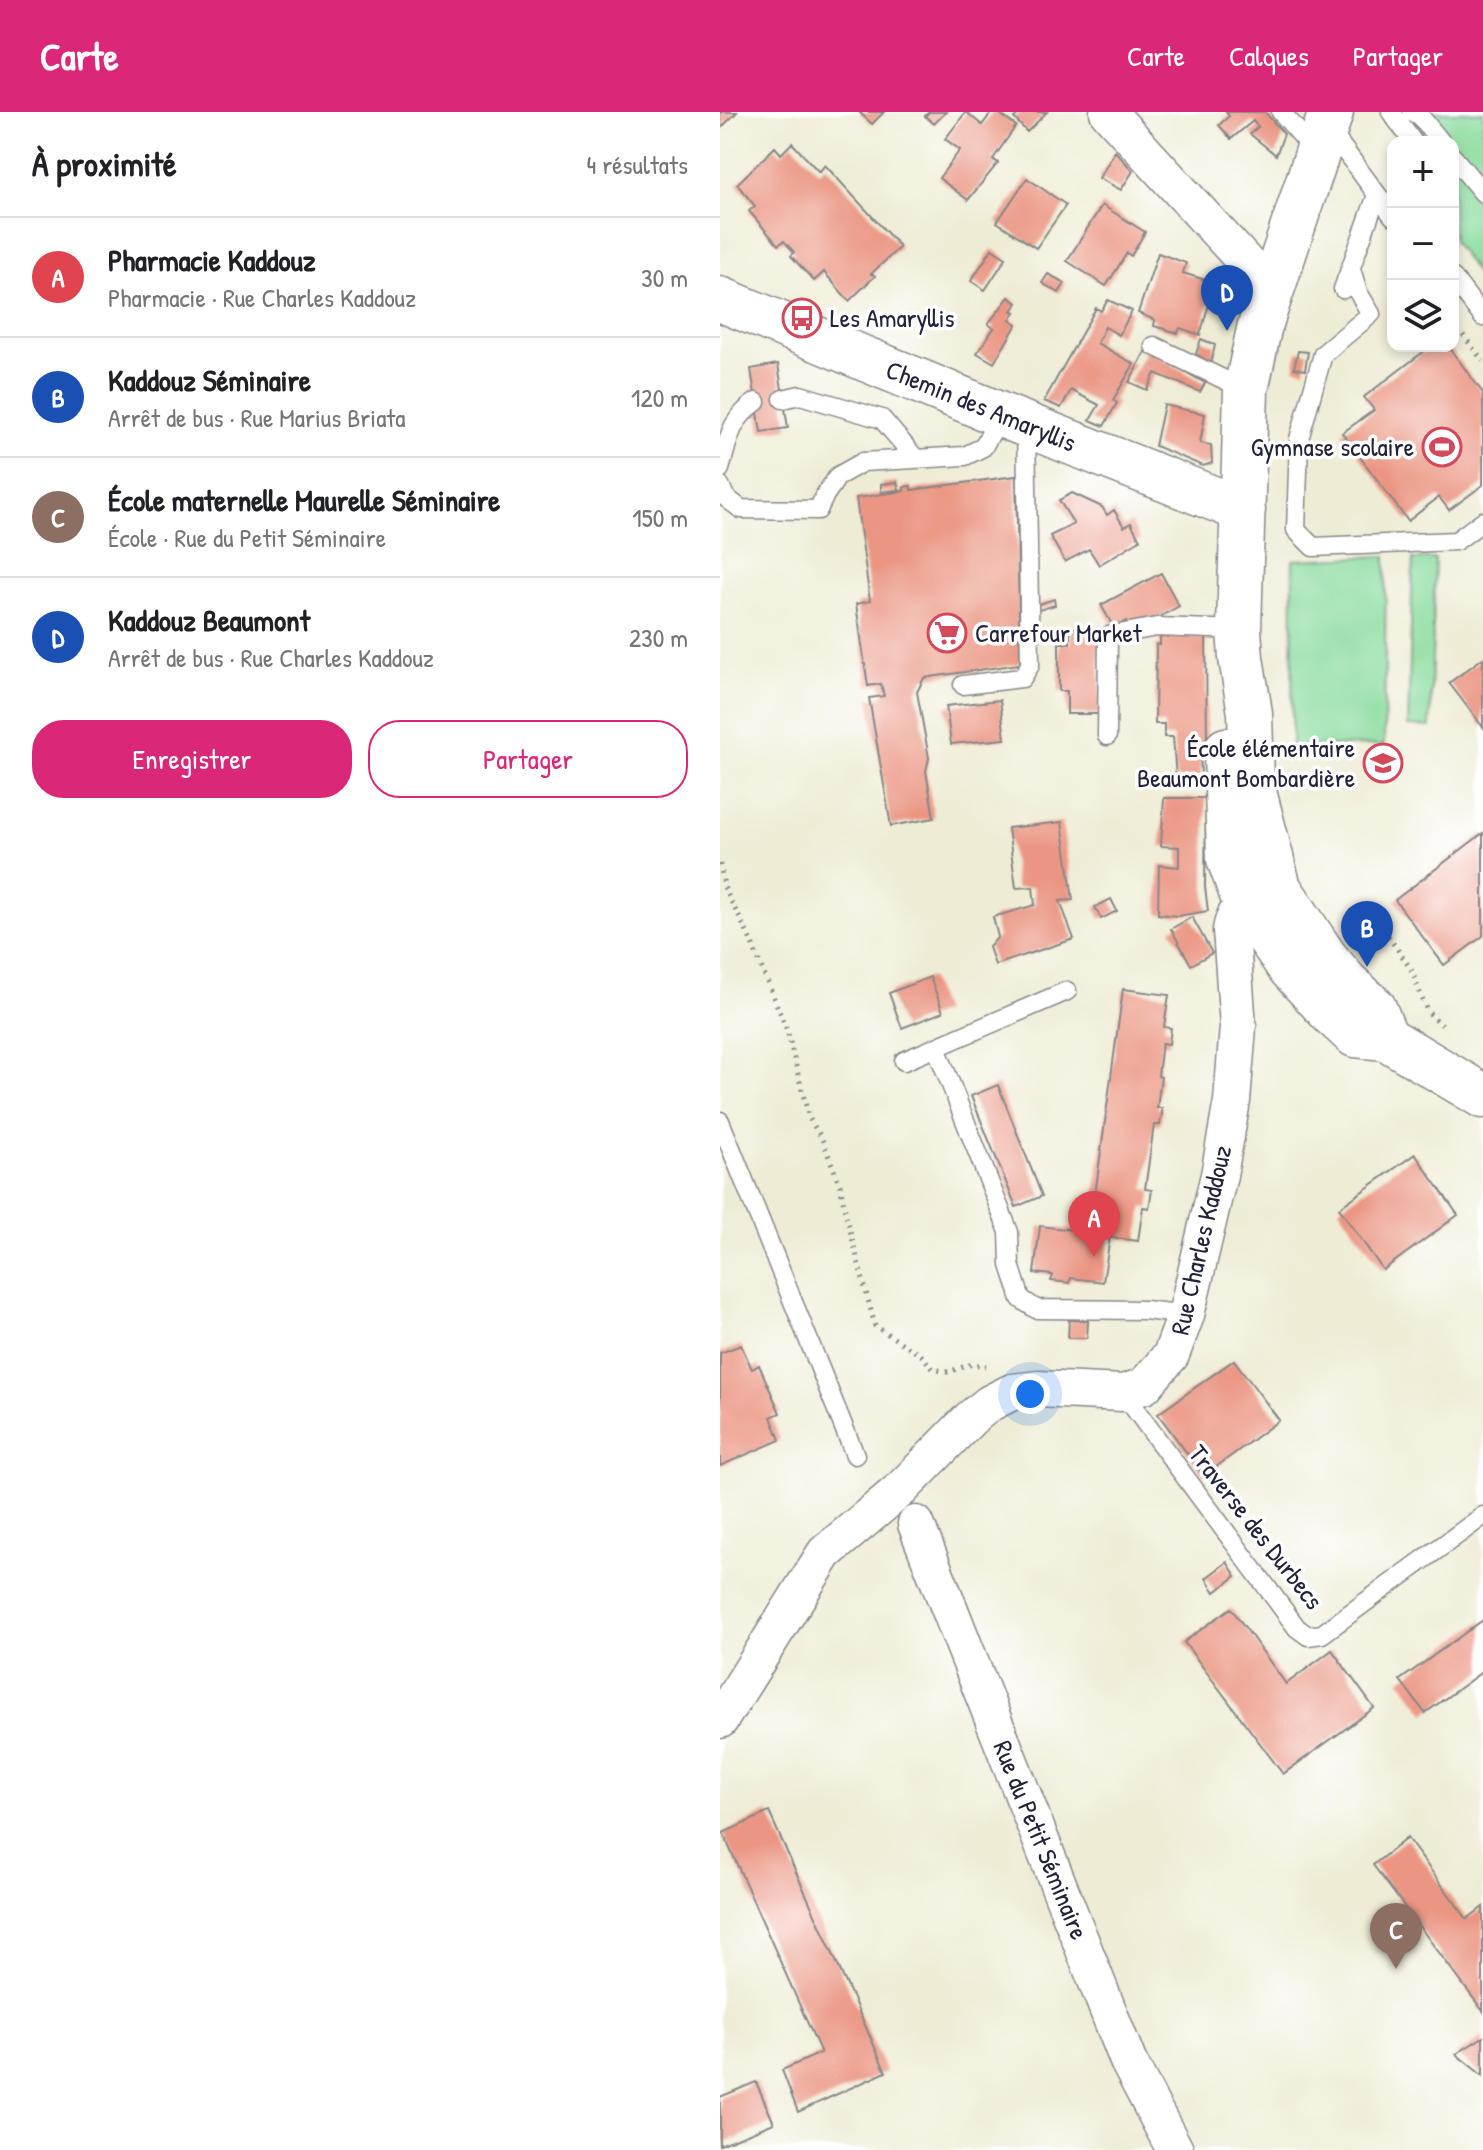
<!DOCTYPE html>
<html lang="fr">
<head>
<meta charset="utf-8">
<style>
	body { margin:0; font-family:"Patrick Hand",sans-serif; background:#f2f2f2; color:#202124 }
	.controls { position:absolute; right:24px; top:24px; display:grid; overflow:hidden; border-radius:16px; box-shadow:0 4px 12px #0003 }
	.controls button { width:72px; height:72px; display:grid; place-items:center; padding:0; border:0; border-bottom:2px solid #e0e0e0; background:#fff; color:#202124; font:40px sans-serif }
	.you { position:absolute; left:310px; top:1282px; width:28px; height:28px; margin:-20px; border:6px solid #fff; border-radius:50%; background:#1a73e8; box-shadow:0 0 0 12px #1a73e833 }
	.badge { display:grid; place-items:center; width:52px; height:52px; border-radius:50%; background:#db2777; color:#fff; font-size:26px; font-weight:700 }
	.pin { position:absolute; translate:-50% -66px; filter:drop-shadow(0 2px 4px #0008) }
	.pin::after { content:''; position:absolute; top:42px; width:28px; height:24px; background:inherit; clip-path:polygon(0 0,100% 0,50% 100%) }
	.list { margin:0; padding:0; list-style:none }
	h2 { display:flex; justify-content:space-between; align-items:center; height:104px; margin:0; padding:0 32px; font-size:34px }
	h2 small { font-size:26px; font-weight:400; color:#757577 }
	.list li { display:grid; grid-template-columns:52px 1fr auto; gap:24px; align-items:center; box-sizing:border-box; height:120px; padding:0 32px; border-top:2px solid #e0e0e0 }
	.list b { display:block; font-size:30px; white-space:nowrap }
	.list p { margin:0; font-size:26px; white-space:nowrap; color:#757577 }
	.list em { font-size:26px; font-style:normal; color:#757577 }
	.actions { display:flex; gap:16px; padding:24px 32px }
	.actions a { flex:1; padding:18px 0; border:2px solid #db2777; border-radius:32px; text-align:center; font-size:28px; color:#db2777 }
	.actions .main { background:#db2777; color:#fff }
	.icon { flex:none; width:44px; height:44px; fill:none; stroke:currentColor; stroke-width:2; stroke-linecap:round; stroke-linejoin:round }
	.map { position:relative; flex:none; width:763px; height:2038px; overflow:hidden }
	header { display:flex; align-items:center; gap:48px; box-sizing:border-box; height:112px; padding:0 40px; background:#db2777; color:#fff }
	header strong { font-size:38px }
	nav { display:flex; gap:44px; margin-inline-start:auto; font-size:28px }
	main { display:flex }
	aside { flex:1; background:#fff }
	.map>svg:first-child { display:block }
	.green { fill:#89db9c; stroke:#567e6c; stroke-width:2 }
	.building { fill:#eb9683 }
	.lines { fill:none; stroke-linecap:round; stroke-linejoin:round }
	.lane-casing { stroke:#888788; stroke-width:21 }
	.street-casing { stroke:#888788; stroke-width:39 }
	.secondary-casing { stroke:#888788; stroke-width:47 }
	.path { stroke:#888788; stroke-width:5; stroke-dasharray:2 6; stroke-linecap:butt }
	.lane { stroke:#fff; stroke-width:18 }
	.street { stroke:#fff; stroke-width:36 }
	.secondary { stroke:#fff; stroke-width:44 }
	.labels { text-anchor:middle; stroke-width:7; stroke-linejoin:round; paint-order:stroke }
	.poi-label { font-size:26px; fill:#22223b; stroke:#fff; text-anchor:start }
	.street-label { font-size:26px; fill:#22223b; stroke:#fff }
</style>
</head>
<body>
<header>
<strong>Carte</strong>
<nav><a>Carte</a><a>Calques</a><a>Partager</a></nav>
</header>
<main>
<aside>
<h2>À proximité<small>4 résultats</small></h2>
<ul class="list">
<li><span class="badge" style="background:#e0444e">A</span><div><b>Pharmacie Kaddouz</b><p>Pharmacie · Rue Charles Kaddouz</p></div><em>30 m</em></li>
<li><span class="badge" style="background:#1a4fb4">B</span><div><b>Kaddouz Séminaire</b><p>Arrêt de bus · Rue Marius Briata</p></div><em>120 m</em></li>
<li><span class="badge" style="background:#8d6e63">C</span><div><b>École maternelle Maurelle Séminaire</b><p>École · Rue du Petit Séminaire</p></div><em>150 m</em></li>
<li><span class="badge" style="background:#1a4fb4">D</span><div><b>Kaddouz Beaumont</b><p>Arrêt de bus · Rue Charles Kaddouz</p></div><em>230 m</em></li>
</ul>
<div class="actions"><a class="main">Enregistrer</a><a>Partager</a></div>
</aside>
<div class="map">
<svg width="763" height="2038" viewBox="0 0 763 2038">
	<rect width="100%" height="100%" fill="#fff"/>
	<filter id="ink" filterUnits="userSpaceOnUse"><feTurbulence type="fractalNoise" baseFrequency=".0125" numOctaves="2"/><feDisplacementMap in="SourceGraphic" scale="16" xChannelSelector="R" yChannelSelector="G"/><feConvolveMatrix kernelMatrix="1 2 1 2 8 2 1 2 1" color-interpolation-filters="sRGB"/></filter>
	<filter id="wash" filterUnits="userSpaceOnUse"><feTurbulence type="fractalNoise" baseFrequency=".006" numOctaves="4" result="noise"/><feDisplacementMap in="SourceGraphic" scale="32" xChannelSelector="R" yChannelSelector="G"/><feGaussianBlur stdDeviation="1.8" result="paint"/><feColorMatrix in="noise" values="0 0 0 0 0 0 0 0 0 0 0 0 0 0 0 0 0 1.4 0 .05"/><feComposite in="paint" operator="in"/></filter>
	<g filter="url(#wash)">
		<rect width="100%" height="100%" fill="#efecd5"/>
		<path class="green" d="M703,0H763V171L733,129V30H706L691,9Z
			M666,444L664,633L572,635L573,448Z
			M693,447H715L710,615L688,614Z"/>
		<g id="blocks">
			<path class="building" d="M0,0H17L0,17Z
				M139,0H164L152,12Z
				M209,0H226L214,12L205,4Z
				M246,0L262,13L272,0H277L296,14L273,47L278,51L248,88L219,66L240,38L225,27Z
				M301,0H327L307,20L294,6Z
				M506,0H545L564,22L556,43L530,22L538,15L533,9L511,27L499,13L509,4Z
				M72,31L99,60L105,53L180,135L151,162L155,164L129,189L104,160L94,169L71,144L74,140L64,129L58,133L29,99L35,94L17,72L55,35L61,42Z
				M395,39L413,59L401,78L379,66Z
				M307,66L346,93L316,136L277,110Z
				M382,93L425,120L411,144L407,141L386,174L347,149Z
				M272,137L286,146L265,178L251,169Z
				M438,141L466,151L463,161L495,171L480,223L460,216L458,221L434,214L435,208L418,201Z
				M328,162L345,171L339,181L322,171Z
				M289,185L297,191L292,199L295,200L290,207L297,212L274,251L257,241L274,216L268,212Z
				M388,188L412,199L399,223L385,215L377,231L414,252L393,288L397,291L384,314L370,308L379,293L351,278L341,296L324,289L376,196L381,199Z
				M481,227L495,233L491,251L476,242Z
				M711,234H728L763,281V373L729,398L719,385L688,409L622,321L654,298L644,285Z
				M426,238L485,271L480,280L435,261L427,278L409,270Z
				M578,239L588,240L585,258L574,256Z
				M58,252L68,316L41,320L31,257Z
				M444,293L485,302L480,331L491,333L492,351L483,354L435,334Z
				M296,364L300,552L204,566L197,580L209,646L206,659L214,706L171,714L149,586L164,584L161,572L148,574L136,492L150,489L136,386L184,379V375L191,374V378Z
				M177,370L179,378L161,380V372Z
				M352,381L382,395L387,403L394,398L404,415L411,411L420,428L379,453L369,437L345,450L330,424L354,412L339,388Z
				M441,461L459,494L425,513L422,508L409,515L406,509L394,516L381,493Z
				M334,487L335,493L316,499V493Z
				M350,516H379L381,602H347V579H339V531H350Z
				M440,524L486,525L487,636H480L481,665L456,667L453,625H444V612H435L436,532L440,533Z
				M763,546V615L729,571Z
				M280,588L285,627L231,632L226,594Z
				M444,686H486L485,775L488,799L458,804L438,802L439,753L459,755V735L441,734Z
				M342,710L353,788L340,789L354,827L275,853L269,835L278,825L273,805L315,793L313,775L296,776L288,716Z
				M763,721V824L724,853L675,788Z
				M391,787L397,799L381,807L375,795Z
				M472,805L492,841L471,853L451,817Z
				M210,865L223,900L182,916L169,881Z
				M403,877L449,883L444,915L451,916L449,932L442,931L438,964L441,965L437,996H442V1002L440,1013H434L425,1077L432,1078L429,1096L423,1095L418,1129L390,1125L383,1170L351,1166L349,1171L331,1169L333,1163L314,1161L320,1114L370,1120Z
				M278,973L322,1084L296,1095L251,984Z
				M695,1042L738,1103L663,1158L619,1096Z
				M349,1208L368,1209L367,1226H348Z
				M21,1233L32,1257L39,1253L60,1301L51,1305L60,1328L0,1354V1241Z
				M514,1248L559,1308L484,1364L438,1302Z
				M507,1450L516,1464L495,1480L486,1466Z
				M511,1496L566,1572L612,1538L654,1596L563,1662L464,1530Z
				M763,1508V1559L705,1601L680,1568Z
				M49,1700L166,1960L78,2000L62,1958L101,1941L3,1721Z
				M687,1726L747,1807L763,1795V1899L653,1753Z
				M763,1925V1964L736,1942Z
				M36,1970L54,2011L0,2033V1985Z"/>
		</g>
	</g>
	<g filter="url(#ink)">
		<use href="#blocks" fill-opacity="0" stroke="#888788" stroke-width="2"/>
		<g class="lines">
			<g class="lane-casing">
				<path id="lane" d="M561,0L596,40
					M671,0L693,30
					M692,0L699,3L721,30
					M608,16L673,104
					M733,45L763,81
					M631,157L638,180L651,202L603,242L579,327L576,418L593,435L736,429L763,409
					M733,166L763,205
					M623,177L657,83
					M434,234L526,278
					M63,287L80,283L162,307L196,347
					M0,357C9,327 9,309 36,290
					M0,373L5,385L21,397L98,398L105,383L118,364L143,350L245,344L263,335L281,303
					M243,573L302,566L310,553L306,313
					M387,624L388,524L437,515L519,518
					M216,935L289,1120L290,1153L301,1187L316,1197L425,1198L466,1203
					M184,949L347,879
					M0,1009L135,1343
					M403,1281L577,1516L588,1524L602,1522L763,1404"/>
			</g>
			<g class="street-casing">
				<path id="street" d="M388,0L552,179
					M196,1412L408,1949L455,2038
					M0,1608L105,1441L181,1377L251,1306L270,1291L292,1280L318,1277L403,1281L424,1274L451,1243L466,1203L499,1063L512,989L518,915L511,818C515,795 526,790 546,782"/>
			</g>
			<g class="secondary-casing">
				<path id="secondary" d="M611,0L539,217L526,278L519,518L521,546L530,601L532,672L559,776L605,845L626,870L654,896L666,926
					M0,187L281,303L523,398
					M506,638L509,747L525,791L569,855L611,901L635,923L666,926L763,984"/>
			</g>
			<path class="path" d="M743,223L763,249
				M0,752L5,778L28,822L67,918L89,1006L102,1027L120,1073L126,1103L155,1214L202,1244L213,1257L228,1260L252,1252L266,1254
				M650,798L691,857L707,899L722,913"/>
			<use href="#lane" class="lane"/>
			<use href="#street" class="street"/>
			<use href="#secondary" class="secondary"/>
		</g>
	</g>
	<defs>
		<g id="bus-ring" transform="scale(2)"><circle r="9.5" fill="#fff" stroke="#d1495b" stroke-width="1.5"/><path d="M-5-6H5V4H4V6H2V4H-2V6H-4V4H-5ZM-3.5-4V0h7V-4ZM-3.5 1.2v1.5H-2V1.2ZM2 1.2v1.5H3.5V1.2Z" fill="#d1495b"/></g>
		<g id="stadium-ring" transform="scale(2)"><circle r="9.5" fill="#fff" stroke="#d1495b" stroke-width="1.5"/><path d="M0-5a6.5 5 0 1 0 0 10a6.5 5 0 1 0 0-10ZM-3.5-1.8h7v3.6h-7Z" fill="#d1495b"/></g>
		<g id="supermarket-ring" transform="scale(2)"><circle r="9.5" fill="#fff" stroke="#d1495b" stroke-width="1.5"/><path d="M-6-5.5h2.5l.6 2H6L4.5 2H-2.5L-4.4-4H-6ZM-1.5 3.2a1.3 1.3 0 1 0 .1 0ZM3 3.2a1.3 1.3 0 1 0 .1 0Z" fill="#d1495b"/></g>
		<g id="school-ring" transform="scale(2)"><circle r="9.5" fill="#fff" stroke="#d1495b" stroke-width="1.5"/><path d="M0-5L7-2L0 1L-7-2ZM-4 1L0 2.5L4 1V4Q0 6-4 4Z" fill="#d1495b"/></g>
	</defs>
	<g fill-rule="evenodd">
		<use href="#bus-ring" x="82" y="206"/>
		<use href="#stadium-ring" x="722" y="335"/>
		<use href="#supermarket-ring" x="227" y="521"/>
		<use href="#school-ring" x="663" y="651"/>
	</g>
	<g class="labels">
		<g class="poi-label">
			<text x="110" y="215">Les Amaryllis</text>
			<text x="694" y="344" text-anchor="end">Gymnase scolaire</text>
			<text x="255" y="530">Carrefour Market</text>
			<text x="635" y="645" text-anchor="end">École élémentaire<tspan x="635" dy="30">Beaumont Bombardière</tspan></text>
		</g>
		<g class="street-label">
			<text transform="translate(261 294) rotate(22)" y="9">Chemin des Amaryllis</text>
			<text transform="translate(481 1128) rotate(-77)" y="9">Rue Charles Kaddouz</text>
			<text transform="translate(536 1415) rotate(52)" y="9">Traverse des Durbecs</text>
			<text transform="translate(321 1728) rotate(68)" y="9">Rue du Petit Séminaire</text>
		</g>
	</g>
</svg>
<div class="controls">
<button>+</button>
<button>−</button>
<button><svg class="icon" aria-label="layers" viewBox="0 0 24 24"><path d="M12 4l9 5-9 5-9-5zM3 14l9 5 9-5"/></svg></button>
</div>
<div class="you"></div>
<div class="pin badge" style="left:374px;top:1145px;background:#e0444e">A</div>
<div class="pin badge" style="left:647px;top:855px;background:#1a4fb4">B</div>
<div class="pin badge" style="left:676px;top:1857px;background:#8d6e63">C</div>
<div class="pin badge" style="left:507px;top:219px;background:#1a4fb4">D</div>
</div>
</main>
</body>
</html>
